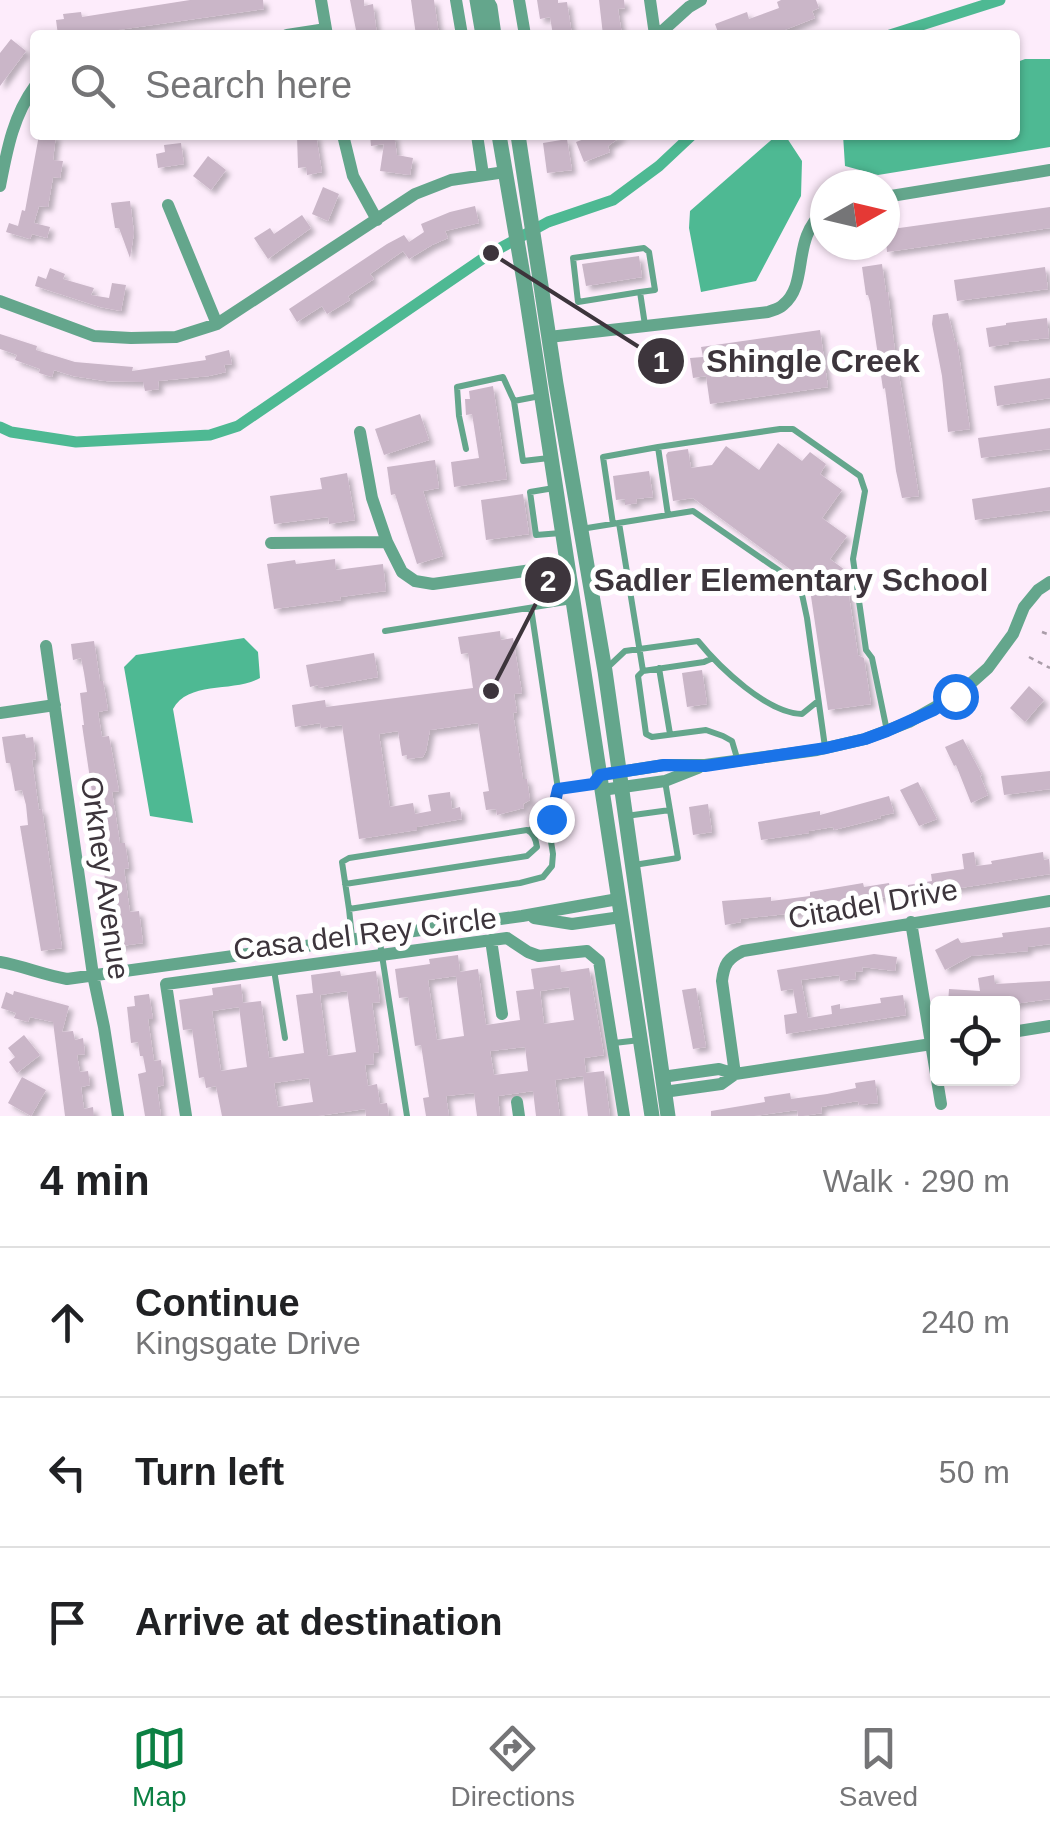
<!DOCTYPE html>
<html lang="en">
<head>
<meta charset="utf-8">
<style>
	body { margin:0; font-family:Arial,sans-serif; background:#f6f6f6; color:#202124 }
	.controls { position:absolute; right:30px; bottom:30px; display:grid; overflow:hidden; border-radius:10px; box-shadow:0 2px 8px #0004 }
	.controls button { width:90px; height:90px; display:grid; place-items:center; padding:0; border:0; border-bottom:2px solid #e0e0e0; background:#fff; color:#202124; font:50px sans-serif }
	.compass { position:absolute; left:810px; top:170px; width:90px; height:90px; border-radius:50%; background:#fff; box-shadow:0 2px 8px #0004; rotate:82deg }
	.stop { position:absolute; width:30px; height:30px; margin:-22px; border:8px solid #1a73e8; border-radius:50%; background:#fff }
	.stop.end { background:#1a73e8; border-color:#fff; box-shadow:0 2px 10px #0008 }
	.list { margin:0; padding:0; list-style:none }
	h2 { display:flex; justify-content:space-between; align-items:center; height:130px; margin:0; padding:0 40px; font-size:42px }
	h2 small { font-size:32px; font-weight:400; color:#757577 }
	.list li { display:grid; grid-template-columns:65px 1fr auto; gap:30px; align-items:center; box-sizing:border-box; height:150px; padding:0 40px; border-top:2px solid #e0e0e0 }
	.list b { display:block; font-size:38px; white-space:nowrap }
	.list p { margin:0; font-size:32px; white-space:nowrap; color:#757577 }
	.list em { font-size:32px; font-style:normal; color:#757577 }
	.icon { flex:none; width:55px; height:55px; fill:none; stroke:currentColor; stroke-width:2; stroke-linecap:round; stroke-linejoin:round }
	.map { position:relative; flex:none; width:1050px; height:1116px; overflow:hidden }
	.search { position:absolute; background:#fff; box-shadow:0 2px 8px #0004; left:30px; right:30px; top:30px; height:110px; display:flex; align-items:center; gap:25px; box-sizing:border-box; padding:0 35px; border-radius:10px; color:#757577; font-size:38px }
	.sheet { height:580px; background:#fff }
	nav { display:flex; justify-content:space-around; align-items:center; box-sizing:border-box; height:140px; border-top:2px solid #e0e0e0; background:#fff; font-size:28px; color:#757577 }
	nav a { display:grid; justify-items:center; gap:5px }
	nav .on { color:#0b8043 }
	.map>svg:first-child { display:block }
	.water { fill:#4eb993 }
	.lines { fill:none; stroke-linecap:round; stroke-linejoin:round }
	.canal { stroke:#4eb993; stroke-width:11 }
	.building { fill:#cab6c8; fill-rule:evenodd; filter:url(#shadow) }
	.path { stroke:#aa9da9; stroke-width:2.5; stroke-dasharray:5 5; stroke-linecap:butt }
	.service { stroke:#64a68c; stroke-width:6 }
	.minor { stroke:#64a68c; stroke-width:12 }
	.tertiary { stroke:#64a68c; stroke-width:15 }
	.route { stroke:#1a73e8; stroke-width:12 }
	.labels { text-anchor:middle; stroke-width:10; stroke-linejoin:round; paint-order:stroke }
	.street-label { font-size:30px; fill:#3d353c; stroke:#fff }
	.leader { fill:none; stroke:#3d353c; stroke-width:4 }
	.callout-dot { fill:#3d353c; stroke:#fff; stroke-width:4 }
	.mark-label { font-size:30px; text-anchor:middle; font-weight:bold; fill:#fff }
	.callout-label { font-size:32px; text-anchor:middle; font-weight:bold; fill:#3d353c; stroke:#fff; stroke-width:10; stroke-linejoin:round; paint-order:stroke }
</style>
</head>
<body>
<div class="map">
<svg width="1050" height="1116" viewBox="0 0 1050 1116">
	<defs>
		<filter id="shadow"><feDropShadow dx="4.5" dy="4.5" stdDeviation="2.5" flood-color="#0004"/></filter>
	</defs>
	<rect width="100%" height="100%" fill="#fdecfb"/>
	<path class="water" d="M1025,59H1050V147L878,175L845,166L843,135H1015V63Z
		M777,135H785L802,161L801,196L756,281L701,292L689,228L690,211Z
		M244,638L258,652L260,678C234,693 189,680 173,709L193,823L150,816L124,667L136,655Z"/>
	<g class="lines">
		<path class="canal" d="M890,35L1000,0
			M0,427L11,432L76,442L210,435L238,426L491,253L548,222L613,200L659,166L692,135"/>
	</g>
	<path class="building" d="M190,0H263L264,9L90,34L89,31L58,35L56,20L64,19L63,14L81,12L82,17Z
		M350,0H364V6L373,4L377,35H357Z
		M411,0H434L439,35H416Z
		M537,0H558V3L567,2L572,35H553L550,17L540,19Z
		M599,0H624L625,8L618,9L622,35H603Z
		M781,0H816L819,8L812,11L815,18L772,35L770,32L761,35H719L715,24L747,12L749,19L779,8L777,2Z
		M11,39L26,51L0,86V53Z
		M39,135H56L53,160L63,161L60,178L53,177L48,207L39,206L34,223L50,227L47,238L32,234L30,239L6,232L9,223L18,226L22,210L25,211Z
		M297,135H316L322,172L307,175L306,167L298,168Z
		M370,135H394L397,155L413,158L410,175L380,171L384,144L371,146Z
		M595,135H623L608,146L610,152L584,162L576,142Z
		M567,139L572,170L547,173L543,143Z
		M181,143L184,164L158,168L156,154L165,152L164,145Z
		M208,156L226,170L211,190L193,176Z
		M323,187L339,194L328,221L312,214Z
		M130,201L134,233L130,258L119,228H115L111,203Z
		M475,206L479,223L445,231L448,238L432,245L409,259L403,251L370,274L374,279L348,296L350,300L327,314L322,306L297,322L289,309L387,244L404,235L409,242L424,232L421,224L450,212Z
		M1050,207V228L887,252L885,230Z
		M302,215L311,228L268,259L254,238L270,228L274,234Z
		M639,256L642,277L586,286L582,264Z
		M882,264L886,292H888L895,351L919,496L902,498L896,471L885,388L883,389L870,302L868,295H866L862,267Z
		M1045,267L1048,289L957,301L954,280Z
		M50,268L65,274L63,279L94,288L91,295L109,298L112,283L126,285L121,311L100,307L35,286L38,276L46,279Z
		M948,313L955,342H957L970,429L948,432L942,376L932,324L933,315Z
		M1047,318L1049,338L1009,342V344L989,347L986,328L1006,325V323Z
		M820,330L828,387L710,404L706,376L693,378L690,358L703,357L701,347Z
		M0,334L37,346L36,350L75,362L133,367L132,371L206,360L205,356L229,350L232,364L224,365L226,372L209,376L158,381L159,389L145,391L143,382L105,381L73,376L54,370L52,377L39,373L40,369L15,360L17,355L0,349Z
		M1050,378V398L997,406L994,386Z
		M493,386L507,479L454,487L451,462L479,458L472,414L466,415L465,399H470L469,391Z
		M420,414L429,440L384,455L375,429Z
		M1050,428V449L981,458L978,438Z
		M778,443L802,461L810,452L826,464L820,474L842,490L822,518L847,536L830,559L845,570L858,655L864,658L871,704L828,710L809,583L693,498L673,501L666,455L668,452L688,449L691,468L712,465L726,446L759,470Z
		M435,460L439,488L423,491L443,556L417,564L395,494L391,495L387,467Z
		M649,471L653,497L636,499L637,503L625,505V499L616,500L613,476Z
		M347,473L355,520L329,524L328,517L274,524L270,496L322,489L320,478Z
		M1050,487V510L975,520L972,499Z
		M523,494L529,534L486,540L481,500Z
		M335,559L336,570L383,564L386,591L340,597L341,600L274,609L267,564L295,560L296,564Z
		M500,631L501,640L513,638L522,693L514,694L517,712L513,713L523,779H527L530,800L523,804L524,808L497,815L496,809L486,810L483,792L489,791L478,723L430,730L426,751L423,757L407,759V755L402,756L398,731L379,734L390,807L413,803L415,814L431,811L428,795L450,792L452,809L460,807L462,819L417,827V830L359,839L342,725L321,728L320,723L295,727L292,705L325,700L326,707L473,688L468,653L461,654L458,637Z
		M94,641L100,681H103L108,710L98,712L102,737L109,736L119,791L112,792L120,843H125L129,868L124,869L130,912L139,911L143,943L114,947L109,915L116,914L113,892L107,893L82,725H84L80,693L87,692L84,673L81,658L73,660L71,644Z
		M374,653L378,677L318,688V685L310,687L306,665Z
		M702,670L707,704L687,707L682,673Z
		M1029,686L1044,700L1025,722L1010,708Z
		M25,734L26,738L33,737L36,759L32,760L39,810L42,809L62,948L41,951L20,826L28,825L26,805L22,790L15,791L10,763H6L2,737Z
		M963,739L982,775L980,776L988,795L971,803L956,765L954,766L945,747Z
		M1050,771V789L1004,795L1001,776Z
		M918,782L937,819L919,826L900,790Z
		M889,796L894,813L880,816L881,818L834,830L833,827L809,831V833L761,840L758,822L820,811V815Z
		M708,804L712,832L693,835L689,807Z
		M974,852L976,866L992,864L991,861L1043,852L1044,860L1049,859L1050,874L909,896L908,885L932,881L931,874L964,869L962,854Z
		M863,883L864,887L889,883L891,896L803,910L804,912L740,919L741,922L725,925L722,901L771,897V901L810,896V892Z
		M1050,927V944L1028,947V951L971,956L945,970L935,950L958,938L961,943L1003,937L1002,933Z
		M874,954L897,957L895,971L862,967L863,971L855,972L856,979L840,981L839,975L801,980L808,1018L832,1014L831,1006L840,1004V1009L881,1003L880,998L903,995L906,1015L786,1034L784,1015L797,1013L793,989L781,991L777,970Z
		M458,955L460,972L478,969L486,1025L520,1020L516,991L534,989L531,969L560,965L561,972L589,968L604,1055L584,1058L586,1073L604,1071L610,1116H588L583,1076L555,1080L560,1116H536L533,1091L498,1096L500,1116H477L474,1093L446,1096L449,1116H426L423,1098L429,1097L421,1045L415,1046L408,997L399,998L395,969L430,964L429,959ZM456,976L464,1036L437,1040L428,980ZM569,987L574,1020L544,1024L540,991ZM525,1047L528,1071L494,1075L490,1051Z
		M340,971L341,976L376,971L380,1002L372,1003L379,1052L373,1053L374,1064L365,1065L368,1086L377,1084L380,1104L387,1103L389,1116H366L365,1109L318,1116H222L216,1086L206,1088L204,1077L199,1078L192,1029L183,1030L179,1000L213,995L212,988L241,984L243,1003L261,1001L269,1058L304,1053L296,995L313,993L311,975ZM347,991L356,1052L328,1056L320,995ZM239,1007L247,1067L221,1071L212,1011ZM309,1078L313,1102L278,1107L274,1083Z
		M994,975L995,984L1050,981V999L1013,1004H948L949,989L980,991L978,978Z
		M696,988L706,1047L693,1049L682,990Z
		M14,991L69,1006L62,1032L73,1031L75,1040L83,1038L85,1054L77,1055L80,1072L88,1071L90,1085L81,1087L84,1109L93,1107L94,1116H65L53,1022L30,1017L28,1022L14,1018L16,1013L1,1008L6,992L13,995Z
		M149,994L153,1019H148L154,1061L161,1060L164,1085L157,1087L161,1116H145L138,1074L146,1072L143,1056H140L138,1042L131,1043L127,1007L135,1006L134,996Z
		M24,1035L40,1055L17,1073L9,1062L15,1057L8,1048Z
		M22,1077L46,1090L31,1116L8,1103Z
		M875,1080L878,1103L859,1105L858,1101L821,1107L822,1113L803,1116H798L797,1110L754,1116H711V1111L765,1102L764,1097L790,1093L791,1099L827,1094L856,1088L855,1083Z"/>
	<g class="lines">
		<path class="path" d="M1042,632L1050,635
			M1029,657L1050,668"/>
		<path class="service" d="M640,292L655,290L649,252L644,248L573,258L578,302L640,292L645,325
			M540,396L514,401L523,461L549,458
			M466,449L459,416L457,387L503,377L514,401
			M554,488L530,492L536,535L561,533
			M668,515L658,447L780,429H793L860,476L865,491L853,559L866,650L872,658L887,731
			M619,523L643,671L638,676L646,734L652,737L706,730L723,736L732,741L737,758
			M613,524L603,457L658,447
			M581,529L693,511L800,585L807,618L825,747
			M385,631L572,601
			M608,667L625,651L698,641C720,668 767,713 802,714L818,701
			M659,668L670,734
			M643,671L704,662L713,658
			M558,789L593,784L598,778
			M626,816L670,810
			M529,831L538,824L551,819
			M634,865L678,858L665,781
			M345,884L527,856L537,847C536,840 534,833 527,830L349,858L342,862L349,909
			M379,936L407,1116
			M352,937L349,909L520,883L543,877L552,866L553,854L549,829L558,789L531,608
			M274,970L285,1038
			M614,1043L640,1040"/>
		<path class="minor" d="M321,0L327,35
			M456,0L462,35
			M519,0L525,35
			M650,0L655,35
			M287,35L326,29
			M658,35L689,7L701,0
			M343,135L353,176L377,220
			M477,135L483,175
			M0,186C7,150 13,116 35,86
			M885,197L1050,170
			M168,205L217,324
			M0,301L94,336L131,338L176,337L217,324L415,194L451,180L505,172
			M549,337L768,312C773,310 779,309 783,305C810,283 790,239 825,210
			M360,432L372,498L387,542L402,572L415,581L433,584L567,565
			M271,543L387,542
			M46,646L93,975L104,1027L118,1116
			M0,713L55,705
			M600,775L664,765H705L817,750L865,739L909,722L960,693L988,668L1013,634L1024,607L1038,590L1050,582
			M602,790L665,781L698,768
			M534,918L572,924L621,917
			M911,922L941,1104
			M491,940L502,1014
			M0,962C23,966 44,975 67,979L522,916L618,899
			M1012,1032L1050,1026
			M735,1074L722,981C724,964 728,958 743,951L1050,901
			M662,1077L719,1069L735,1074L938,1043
			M664,1092L721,1084L735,1074
			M517,1102L519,1116
			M186,1116L166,984L507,938L528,952L539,956L587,951L599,961L624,1116"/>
		<path class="tertiary" d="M477,0L483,35
			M486,0L490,7L494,35
			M499,135L524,281L652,1116
			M518,135L556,384L605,671L668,1116"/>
	</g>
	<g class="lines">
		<path class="route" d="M551,819L558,789L593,784L600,775L664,765L705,766L826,748L865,739L887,731L934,710L955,696"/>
	</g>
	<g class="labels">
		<g class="street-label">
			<text transform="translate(105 878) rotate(82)" y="10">Orkney Avenue</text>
			<text transform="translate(873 904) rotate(-10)" y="10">Citadel Drive</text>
			<text transform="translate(365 934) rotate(-7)" y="10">Casa del Rey Circle</text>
		</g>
	</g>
	<path class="leader" d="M491 253L661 361M491 691L548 580"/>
	<g class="callout-dot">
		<circle cx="491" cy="253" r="10"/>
		<circle cx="491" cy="691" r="10"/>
		<circle cx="661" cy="361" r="25"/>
		<circle cx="548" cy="580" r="25"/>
	</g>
	<g class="mark-label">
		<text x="661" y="372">1</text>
		<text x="548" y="591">2</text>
	</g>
	<g class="callout-label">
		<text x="813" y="372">Shingle Creek</text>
		<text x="791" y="591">Sadler Elementary School</text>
	</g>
</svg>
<div class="controls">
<button><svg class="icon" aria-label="locate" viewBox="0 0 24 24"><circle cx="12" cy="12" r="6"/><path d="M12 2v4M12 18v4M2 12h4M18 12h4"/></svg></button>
</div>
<svg class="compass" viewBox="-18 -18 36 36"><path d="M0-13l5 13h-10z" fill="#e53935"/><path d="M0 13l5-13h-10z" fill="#757577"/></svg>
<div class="stop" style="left:955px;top:696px"></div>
<div class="stop end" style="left:551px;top:819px"></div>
<div class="search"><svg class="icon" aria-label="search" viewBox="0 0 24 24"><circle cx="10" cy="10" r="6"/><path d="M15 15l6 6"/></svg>Search here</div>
</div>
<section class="sheet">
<h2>4 min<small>Walk · 290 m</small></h2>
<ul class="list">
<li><svg class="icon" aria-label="ahead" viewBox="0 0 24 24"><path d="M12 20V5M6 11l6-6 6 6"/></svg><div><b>Continue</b><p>Kingsgate Drive</p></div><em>240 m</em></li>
<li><svg class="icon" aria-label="left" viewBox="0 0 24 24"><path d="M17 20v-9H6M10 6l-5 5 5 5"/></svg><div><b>Turn left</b></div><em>50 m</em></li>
<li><svg class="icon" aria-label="arrive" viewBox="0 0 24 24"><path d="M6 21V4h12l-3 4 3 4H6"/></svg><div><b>Arrive at destination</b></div></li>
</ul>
</section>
<nav>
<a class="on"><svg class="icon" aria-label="map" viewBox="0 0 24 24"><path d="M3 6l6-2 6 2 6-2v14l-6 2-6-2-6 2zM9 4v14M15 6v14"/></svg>Map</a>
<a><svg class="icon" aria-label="directions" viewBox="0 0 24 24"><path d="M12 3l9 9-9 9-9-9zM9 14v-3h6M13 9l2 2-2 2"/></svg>Directions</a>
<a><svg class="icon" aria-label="saved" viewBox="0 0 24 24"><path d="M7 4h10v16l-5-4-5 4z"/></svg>Saved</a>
</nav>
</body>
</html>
